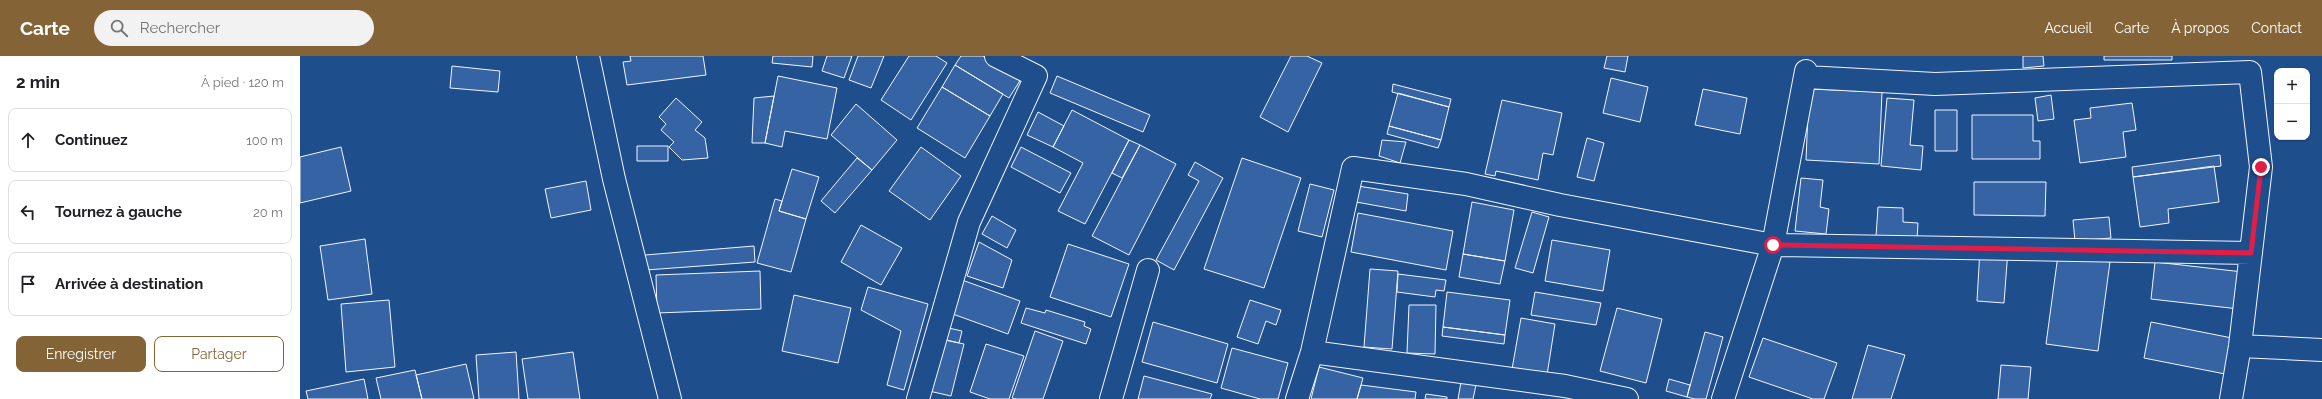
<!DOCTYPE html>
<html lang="fr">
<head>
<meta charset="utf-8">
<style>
	body { margin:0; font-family:Raleway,sans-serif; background:#f2f2f2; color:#202124 }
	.controls { position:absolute; right:12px; top:12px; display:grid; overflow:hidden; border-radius:8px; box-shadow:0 1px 3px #0004 }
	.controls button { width:36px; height:36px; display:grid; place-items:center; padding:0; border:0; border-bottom:1px solid #e0e0e0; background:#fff; color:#202124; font:20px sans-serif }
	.stop { position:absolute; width:12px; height:12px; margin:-9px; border:3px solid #e11d48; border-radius:50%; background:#fff }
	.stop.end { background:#e11d48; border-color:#fff; box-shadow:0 1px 4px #0008 }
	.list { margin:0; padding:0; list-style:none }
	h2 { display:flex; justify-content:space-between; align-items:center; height:52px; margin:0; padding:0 16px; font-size:17px }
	h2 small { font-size:13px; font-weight:400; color:#757577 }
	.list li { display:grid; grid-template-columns:26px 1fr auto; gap:12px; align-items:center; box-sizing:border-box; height:64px; margin:0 8px 8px; padding:0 8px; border:1px solid #e0e0e0; border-radius:8px }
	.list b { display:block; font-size:15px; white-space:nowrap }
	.list em { font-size:13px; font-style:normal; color:#757577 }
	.actions { display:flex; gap:8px; padding:12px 16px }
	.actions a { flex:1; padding:9px 0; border:1px solid #846436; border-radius:8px; text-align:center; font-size:14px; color:#846436 }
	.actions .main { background:#846436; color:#fff }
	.icon { flex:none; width:22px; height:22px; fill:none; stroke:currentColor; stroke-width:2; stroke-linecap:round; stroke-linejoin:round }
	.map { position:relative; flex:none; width:2022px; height:343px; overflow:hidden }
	header { display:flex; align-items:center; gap:24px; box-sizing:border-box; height:56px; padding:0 20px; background:#846436; color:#fff }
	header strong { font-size:19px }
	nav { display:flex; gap:22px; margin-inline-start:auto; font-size:14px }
	.search { width:280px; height:36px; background:#f2f2f2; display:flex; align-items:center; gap:10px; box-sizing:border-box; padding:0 14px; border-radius:22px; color:#757577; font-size:15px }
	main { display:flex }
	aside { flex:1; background:#fff }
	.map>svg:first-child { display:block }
	.building { fill:#3563a3; stroke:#f2f6ff }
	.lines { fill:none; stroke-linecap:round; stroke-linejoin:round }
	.street-casing { stroke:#f2f6ff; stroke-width:24 }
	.street { stroke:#1f4e8c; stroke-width:22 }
	.route { stroke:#e11d48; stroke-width:5 }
</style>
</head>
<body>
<header>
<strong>Carte</strong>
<div class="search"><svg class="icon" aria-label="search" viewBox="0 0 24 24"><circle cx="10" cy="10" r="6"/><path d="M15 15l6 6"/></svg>Rechercher</div>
<nav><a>Accueil</a><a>Carte</a><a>À propos</a><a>Contact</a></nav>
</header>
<main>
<aside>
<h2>2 min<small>À pied · 120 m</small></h2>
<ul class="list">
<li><svg class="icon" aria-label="ahead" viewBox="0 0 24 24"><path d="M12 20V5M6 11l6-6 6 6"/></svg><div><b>Continuez</b></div><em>100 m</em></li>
<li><svg class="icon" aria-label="left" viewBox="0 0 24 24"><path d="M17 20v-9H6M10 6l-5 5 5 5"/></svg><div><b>Tournez à gauche</b></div><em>20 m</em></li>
<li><svg class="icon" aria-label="arrive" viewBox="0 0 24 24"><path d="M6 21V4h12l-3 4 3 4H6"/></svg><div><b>Arrivée à destination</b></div></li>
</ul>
<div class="actions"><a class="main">Enregistrer</a><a>Partager</a></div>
</aside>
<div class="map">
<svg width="2022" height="343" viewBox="0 0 2022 343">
	<rect width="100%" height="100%" fill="#1f4e8c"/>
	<path class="building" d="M330,0H403L406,19L327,29L323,6L331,5Z
		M473,0H513L512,11L472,7Z
		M527,0H552L544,22L522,15Z
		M558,0H584L571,32L549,24Z
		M609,0H636L647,7L611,64L581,44Z
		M661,0H683L721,23L709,42L655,9Z
		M991,0H1007L1022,7L988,76L960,61Z
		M1307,0H1328L1325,16L1304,12Z
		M1723,0H1743L1744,10L1723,12Z
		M1804,0H1872V4H1804Z
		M655,9L703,38L690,60L642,31Z
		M152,10L200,15L198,36L150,32Z
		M478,20L537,32L527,83L485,75L482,91L465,87Z
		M757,20L850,59L843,76L750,37Z
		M1311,22L1348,31L1340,66L1303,57Z
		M1093,28L1151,43L1149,51L1092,36Z
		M642,31L690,60L665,102L617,72Z
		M1403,33L1447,42L1440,78L1395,69Z
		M1509,33L1582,36L1579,108L1506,104Z
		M1098,37L1149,51L1141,84L1089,70Z
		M1751,39L1754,63L1738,65L1735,42Z
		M474,40L465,87H452L454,42Z
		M376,42L402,66L395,74L405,82L408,102L382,104L369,91L374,86L361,74L366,68L359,61Z
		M1587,42L1614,44L1610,89L1623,90L1621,114L1581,110Z
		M1202,44L1262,57L1253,99L1243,97L1238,124L1196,115L1195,120L1185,118Z
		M1832,47L1836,74L1823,76L1826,101L1780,107L1774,64L1791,62L1790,52Z
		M556,48L597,84L572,114L531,79Z
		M772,54L829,84L785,168L758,155L783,107L753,91Z
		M1635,54H1657V95H1635Z
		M738,56L764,70L753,91L727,79Z
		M1672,59H1733V85H1740V103H1672Z
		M1089,70L1141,84L1138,92L1087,78Z
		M1287,82L1304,87L1294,125L1277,121Z
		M829,84L840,89L822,122L812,117Z
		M1082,84L1106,86L1100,107L1079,100Z
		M840,89L876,108L829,199L792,180Z
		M337,90H368V105H337Z
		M41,91L51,135L0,147V101Z
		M621,91L661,120L630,164L589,135Z
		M721,91L771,117L760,137L711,111Z
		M1920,99L1921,110L1833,121L1832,111Z
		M557,102L572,114L535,157L521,145Z
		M942,102L1001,122L964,232L904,213Z
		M895,106L923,122L874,214L856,204L899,125L888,119Z
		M1914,110L1919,146L1868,153L1869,167L1840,171L1833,121Z
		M492,113L519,121L506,163L479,155Z
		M1501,122L1523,124L1520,151L1529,153L1526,178L1495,175Z
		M286,125L291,154L251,162L245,133Z
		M1674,126H1746L1745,160L1674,159Z
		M1010,128L1034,134L1022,181L998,175Z
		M1058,130L1108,138L1106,155L1056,146Z
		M475,143L482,145L479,155L506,163L491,216L457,207Z
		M1172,146L1214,154L1205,205L1163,198Z
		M1578,151L1603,152V166L1618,167L1617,183L1576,181Z
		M1232,156L1249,161L1233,217L1215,212Z
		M1058,157L1153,175L1146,214L1051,196Z
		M692,160L716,174L707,192L682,178Z
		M1809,161L1811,182L1775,185L1773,164Z
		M561,169L602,192L581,229L541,206Z
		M65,183L72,238L28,244L20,190Z
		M1252,184L1310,194L1303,235L1245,225Z
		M679,186L712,204L703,232L667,220Z
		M768,188L829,208L811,261L750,241Z
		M454,190L455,206L346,214L345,199Z
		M1680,193L1708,194L1704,247L1677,245Z
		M1163,198L1205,205L1200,228L1159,221Z
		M1758,199L1810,206L1798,295L1746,288Z
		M1855,206L1943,216L1939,253L1851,243Z
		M1070,213L1098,215L1092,293L1064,291Z
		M460,215L461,253L357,257L356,219Z
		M1098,218L1146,224L1144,235L1136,234L1135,241L1097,236Z
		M662,224L720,245L708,278L650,257Z
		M568,231L628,248L604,334L587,329L601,275L561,254Z
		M1147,236L1210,244L1205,279L1143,271Z
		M1235,236L1301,247L1296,269L1231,259Z
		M494,239L551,252L538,307L482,295Z
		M89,244L95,311L46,316L41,248Z
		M950,244L981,254L976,269L966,265L958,288L937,281Z
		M1109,249H1136L1135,298L1107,297Z
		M726,252L745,257L746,254L785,266L784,270L791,273L786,288L721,267Z
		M1317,252L1362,263L1346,327L1300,315Z
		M1221,262L1255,268L1247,319L1212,313Z
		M853,266L928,288L917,327L842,306Z
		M1851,266L1932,282L1925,318L1844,302Z
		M644,271L662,275L659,287L641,283Z
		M1143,271L1205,279L1204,288L1142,280Z
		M735,275L763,285L743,343H716L712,342Z
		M1405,276L1423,281L1406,343H1395L1387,341Z
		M1463,282L1537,307L1524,343H1513L1449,321Z
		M641,283L664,288L651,340L629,335Z
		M686,288L724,300L709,343H690L670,336Z
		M1568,289L1605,299L1591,343H1552Z
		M932,292L988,307L978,343H960L921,332Z
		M216,296L219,343H179L176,299Z
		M273,296L280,343H228L222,303Z
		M166,308L174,343H122L116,319Z
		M1701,309L1731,311L1728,343H1698Z
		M1019,311L1063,322L1057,343H1011Z
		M115,314L122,343H81L76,322Z
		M844,320L912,338L910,343H838Z
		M64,323L68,343H8L6,335Z
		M1369,323L1390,329L1387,341L1366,335Z
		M1161,326L1176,329L1173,343H1158Z
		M1061,329L1116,336L1115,343H1057Z
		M1126,338L1147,341V343H1125Z"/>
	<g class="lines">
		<g class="street-casing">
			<path id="street" d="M288,0L314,123L370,343
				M1506,21L1635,28L1950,16L1961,111L1940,290L1931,343
				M1940,290L2022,294
				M1012,296L1265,330L1327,343
				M618,343L669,166L736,20L696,0
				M811,343L848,214
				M997,343L1012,296L1053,112L1166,128L1260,149L1473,189L1951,197
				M1423,343L1473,189L1506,15"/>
		</g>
		<use href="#street" class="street"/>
	</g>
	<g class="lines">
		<path class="route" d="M1473,189L1951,197L1961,111"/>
	</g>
</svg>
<div class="controls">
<button>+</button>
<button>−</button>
</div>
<div class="stop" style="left:1473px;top:189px"></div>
<div class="stop end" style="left:1961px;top:111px"></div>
</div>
</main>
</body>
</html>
